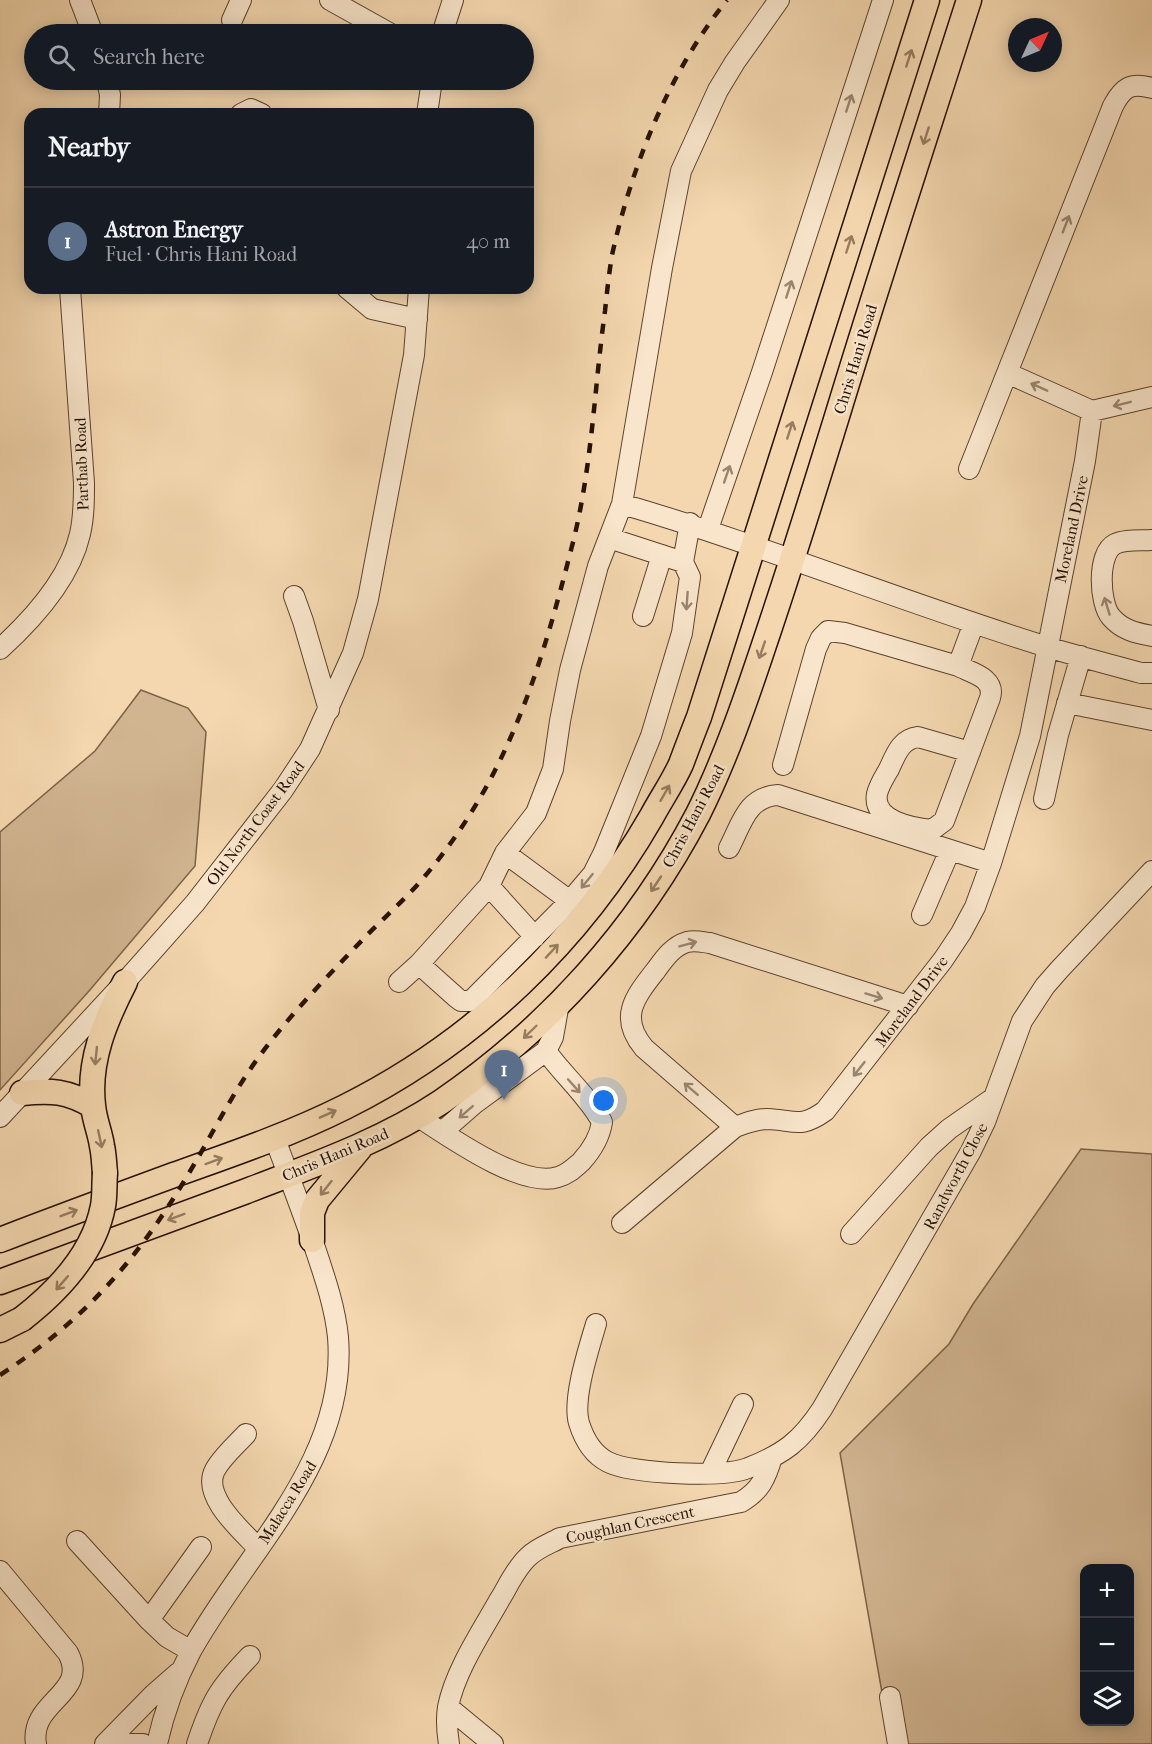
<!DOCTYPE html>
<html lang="en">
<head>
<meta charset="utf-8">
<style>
	body { margin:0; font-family:"IM FELL French Canon",serif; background:#242831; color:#f1f3f6 }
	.controls { position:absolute; right:18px; bottom:18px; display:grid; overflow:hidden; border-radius:12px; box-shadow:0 3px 15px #0003 }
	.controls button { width:54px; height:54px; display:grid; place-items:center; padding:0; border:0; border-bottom:2px solid #363941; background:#171b24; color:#f1f3f6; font:30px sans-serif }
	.compass { position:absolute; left:1008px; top:18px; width:54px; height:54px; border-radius:50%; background:#171b24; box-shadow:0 3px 15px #0003; rotate:46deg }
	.you { position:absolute; left:604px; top:1101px; width:21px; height:21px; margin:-15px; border:4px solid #fff; border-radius:50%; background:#1a73e8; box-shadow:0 0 0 9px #1a73e833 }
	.badge { display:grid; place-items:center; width:39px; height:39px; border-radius:50%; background:#8c9099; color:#fff; font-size:20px; font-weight:700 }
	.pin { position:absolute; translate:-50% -50px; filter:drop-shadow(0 2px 3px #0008) }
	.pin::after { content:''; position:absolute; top:32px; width:21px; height:18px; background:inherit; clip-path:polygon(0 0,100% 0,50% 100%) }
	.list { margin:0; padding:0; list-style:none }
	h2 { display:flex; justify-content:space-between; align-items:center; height:78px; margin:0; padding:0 24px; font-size:26px }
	h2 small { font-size:20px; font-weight:400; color:#9ea1a6 }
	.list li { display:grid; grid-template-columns:39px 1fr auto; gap:18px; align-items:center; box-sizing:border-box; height:108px; padding:0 24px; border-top:2px solid #363941 }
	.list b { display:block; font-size:22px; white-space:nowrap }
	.list p { margin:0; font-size:20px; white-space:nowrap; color:#9ea1a6 }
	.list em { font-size:20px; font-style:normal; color:#9ea1a6 }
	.icon { flex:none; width:33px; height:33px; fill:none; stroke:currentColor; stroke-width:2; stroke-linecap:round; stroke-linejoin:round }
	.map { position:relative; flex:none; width:1152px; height:1744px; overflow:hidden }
	.search { position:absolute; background:#171b24; box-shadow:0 3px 15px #0003; left:24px; top:24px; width:510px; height:66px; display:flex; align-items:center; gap:15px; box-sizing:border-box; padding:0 21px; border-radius:33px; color:#9ea1a6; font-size:22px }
	.panel { position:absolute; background:#171b24; box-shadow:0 3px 15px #0003; left:24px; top:108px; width:510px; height:186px; border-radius:18px }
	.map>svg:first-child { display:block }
	.green { fill:#d1b591; stroke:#7c6248; stroke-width:1.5; fill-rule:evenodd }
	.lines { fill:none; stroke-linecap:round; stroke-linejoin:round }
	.minor-casing { stroke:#5a422c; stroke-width:22 }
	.major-casing { stroke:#261000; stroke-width:27 }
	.minor { stroke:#f8e5cb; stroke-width:20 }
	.major { stroke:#f4d7af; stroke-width:24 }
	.rail { stroke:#261000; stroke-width:4.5; stroke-dasharray:10 10; stroke-linecap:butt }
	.major-bridge-casing { stroke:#261000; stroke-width:27; stroke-linecap:butt }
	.major-bridge { stroke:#f4d7af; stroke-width:24 }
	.oneway { stroke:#977d60 }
	.oneway2 { stroke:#9a8570 }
	.labels { text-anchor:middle; stroke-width:5; stroke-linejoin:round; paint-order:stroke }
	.street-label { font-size:16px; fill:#261000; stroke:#f8e5cb }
</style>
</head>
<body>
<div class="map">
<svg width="1152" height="1744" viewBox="0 0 1152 1744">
	<rect width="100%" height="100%" fill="#f4d7af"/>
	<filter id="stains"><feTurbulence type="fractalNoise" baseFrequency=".00333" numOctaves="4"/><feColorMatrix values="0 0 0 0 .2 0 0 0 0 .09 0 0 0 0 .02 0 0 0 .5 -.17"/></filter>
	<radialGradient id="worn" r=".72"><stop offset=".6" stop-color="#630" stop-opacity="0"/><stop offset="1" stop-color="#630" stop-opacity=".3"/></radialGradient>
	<path class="green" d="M141,690L188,708L206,732L195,866L89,991L0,1090V832L95,751Z
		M1081,1149L1152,1154V1744H891L840,1453L949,1344L973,1304ZM1084,1568H1130V1722H1084Z"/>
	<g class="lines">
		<g class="minor-casing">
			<path id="minor" d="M80,0L93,34
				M330,0L391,34
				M232,20L241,0
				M442,34L453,0
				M107,80L110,95L109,114
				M1152,88C1131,82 1123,87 1113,106L1007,373L1092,411L1152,397
				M241,114L251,109L262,114
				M427,114L432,80
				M347,288L372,309L417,319
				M969,469L1007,373
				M622,504L662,268L681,171L718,90L735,62L779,0
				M708,529L762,372L883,0
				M609,538L683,562
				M1152,540C1141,541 1125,539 1115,544C1097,553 1099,603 1111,617C1122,630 1136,633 1152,636
				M294,596L303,621L329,710
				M643,616L662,555
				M0,649C32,620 70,578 80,534C84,517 84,500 84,483L70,288
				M958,666C972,673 996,678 990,698L944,821L932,830C912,828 872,821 877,794C879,785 885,776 889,769C896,754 901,739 918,737L970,752
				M1067,703L1152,720
				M783,765L816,649L821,638L828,631L845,633L958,666L974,623
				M1044,799L1058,735L1081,656
				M729,848C742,823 747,797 778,795L991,863
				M505,853L570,901
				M489,886L535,937
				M922,915L950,850
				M419,964L457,998L461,1001H471L570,901L593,874L604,852L651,736L682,633L690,577L683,562L690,523
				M399,982L419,964L489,886L505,853L536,813L553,769L560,721L570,670L598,566L622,504C765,546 903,602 1044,646C1076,656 1109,664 1141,673H1152
				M417,1116C448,1136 522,1189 558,1177C567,1175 574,1168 581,1162C591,1151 600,1136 602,1122C588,1096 563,1075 546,1051
				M0,1117L125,982L195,903L283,790L310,749L353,653L368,599L414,355L419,288
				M735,1127L644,1048C618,1017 635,997 656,970C664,959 673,946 687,942C695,940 702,942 710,943L908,1006
				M442,1132L474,1104L546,1051L553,1037L559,1003
				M622,1223L735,1127C746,1123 756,1119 767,1119C795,1120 800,1129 825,1111L943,960L961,933L975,907L991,863L1030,736L1085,461L1092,411
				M851,1234L929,1147L949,1129L992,1099
				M596,1324C589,1348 572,1399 579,1423C584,1439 592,1454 608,1462C631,1474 725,1478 748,1468C784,1454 801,1441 822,1409L971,1151L985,1122L1022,1021L1045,986L1059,970L1152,871
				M246,1434C236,1445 222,1457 215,1470C201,1496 242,1531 258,1548
				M710,1473L743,1404
				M77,1541L149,1620L167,1637L191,1651
				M0,1571L68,1653C90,1694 29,1701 36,1744
				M149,1620L201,1547
				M890,1697L898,1744
				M448,1707L493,1744
				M105,1744L154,1694L178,1673
				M121,1744H143
				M157,1744C164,1712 176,1680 191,1651C247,1550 348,1461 338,1337C335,1308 326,1281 317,1254C304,1215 289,1177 275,1139
				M197,1744C211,1702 219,1688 250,1656
				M449,1744C447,1732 446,1720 448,1707C455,1671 482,1631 500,1599C508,1586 516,1568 528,1557C537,1548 549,1544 560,1538L741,1502C760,1491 766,1478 772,1457"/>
		</g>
		<g class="major-casing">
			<path id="major" d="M22,1093C52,1090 67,1091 93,1106
				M105,1173C104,1164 104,1155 102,1146C100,1132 94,1119 93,1105C88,1061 105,1021 125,982
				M0,1240C57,1218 114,1197 171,1176C230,1155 289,1135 345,1107C475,1042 580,941 652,816C661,799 673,782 681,764C687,748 693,732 699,717L927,0
				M312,1240V1213L317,1200L360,1148
				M0,1282C81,1252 163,1222 244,1192C311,1166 381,1142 441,1102C548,1029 638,929 698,814C725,760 745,702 764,645C790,568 814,491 838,413C880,275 925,138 969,0
				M0,1330L22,1319"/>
		</g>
		<use href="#minor" class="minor"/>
		<use href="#major" class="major"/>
		<path class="rail" d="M0,1375C83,1321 135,1263 186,1178C211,1137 232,1093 261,1054C293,1011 331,973 368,934C385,917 403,901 419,883C506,783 539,675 571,550C592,471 594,390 605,311C607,292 609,273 612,255C632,165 669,72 727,0"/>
		<g class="major-bridge-casing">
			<path id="major-bridge" d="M22,1319C58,1291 94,1254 103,1206C105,1196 104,1184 105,1173"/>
		</g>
		<use href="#major-bridge" class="major-bridge"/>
	</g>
	<defs><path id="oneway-shaft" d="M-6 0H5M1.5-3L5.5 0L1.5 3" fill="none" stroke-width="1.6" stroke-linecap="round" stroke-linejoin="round" transform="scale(1.5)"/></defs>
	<g class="oneway">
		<use href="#oneway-shaft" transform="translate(909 58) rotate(-72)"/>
		<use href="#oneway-shaft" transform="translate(926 136) rotate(108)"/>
		<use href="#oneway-shaft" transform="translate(849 244) rotate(-72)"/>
		<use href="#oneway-shaft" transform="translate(790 430) rotate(-72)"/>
		<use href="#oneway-shaft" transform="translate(762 650) rotate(109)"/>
		<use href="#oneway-shaft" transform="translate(665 793) rotate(-60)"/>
		<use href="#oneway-shaft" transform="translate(656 884) rotate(124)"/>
		<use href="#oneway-shaft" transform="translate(552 951) rotate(-47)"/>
		<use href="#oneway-shaft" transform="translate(530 1032) rotate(136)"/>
		<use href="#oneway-shaft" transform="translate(96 1056) rotate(96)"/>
		<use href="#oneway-shaft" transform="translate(328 1114) rotate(-24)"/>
		<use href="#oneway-shaft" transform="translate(100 1139) rotate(78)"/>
		<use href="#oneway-shaft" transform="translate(214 1161) rotate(-20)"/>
		<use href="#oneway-shaft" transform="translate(326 1188) rotate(128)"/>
		<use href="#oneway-shaft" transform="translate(69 1213) rotate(-21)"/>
		<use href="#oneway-shaft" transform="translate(176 1217) rotate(160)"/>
		<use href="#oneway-shaft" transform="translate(62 1283) rotate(131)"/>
	</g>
	<g class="oneway2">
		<use href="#oneway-shaft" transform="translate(849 103) rotate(-72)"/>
		<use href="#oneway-shaft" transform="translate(1066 224) rotate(-69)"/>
		<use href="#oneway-shaft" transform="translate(789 289) rotate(-72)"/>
		<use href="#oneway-shaft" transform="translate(1039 387) rotate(-156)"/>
		<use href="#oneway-shaft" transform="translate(1122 404) rotate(166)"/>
		<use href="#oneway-shaft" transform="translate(727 474) rotate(-71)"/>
		<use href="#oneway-shaft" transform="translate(687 601) rotate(94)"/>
		<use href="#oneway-shaft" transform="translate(1107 606) rotate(-107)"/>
		<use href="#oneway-shaft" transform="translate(587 881) rotate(129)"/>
		<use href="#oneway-shaft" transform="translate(688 944) rotate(-15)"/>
		<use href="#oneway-shaft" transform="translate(874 996) rotate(17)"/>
		<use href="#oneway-shaft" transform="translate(859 1069) rotate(128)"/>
		<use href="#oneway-shaft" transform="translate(574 1086) rotate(48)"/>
		<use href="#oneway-shaft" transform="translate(691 1089) rotate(-139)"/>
		<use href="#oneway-shaft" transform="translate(466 1112) rotate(139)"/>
	</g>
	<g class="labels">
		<g class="street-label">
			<text transform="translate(855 359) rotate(-73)" y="6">Chris Hani Road</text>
			<text transform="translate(81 464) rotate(-92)" y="6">Parthab Road</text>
			<text transform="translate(1071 529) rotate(-78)" y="6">Moreland Drive</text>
			<text transform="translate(693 816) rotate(-62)" y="6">Chris Hani Road</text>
			<text transform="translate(255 823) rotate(-53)" y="6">Old North Coast Road</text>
			<text transform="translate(911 1001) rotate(-53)" y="6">Moreland Drive</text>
			<text transform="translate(335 1154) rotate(-23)" y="6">Chris Hani Road</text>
			<text transform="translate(955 1176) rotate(-62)" y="6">Randworth Close</text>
			<text transform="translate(287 1502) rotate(-58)" y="6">Malacca Road</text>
			<text transform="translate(630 1524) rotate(-12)" y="6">Coughlan Crescent</text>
		</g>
	</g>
	<rect width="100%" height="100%" filter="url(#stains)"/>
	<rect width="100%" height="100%" fill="url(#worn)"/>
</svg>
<div class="controls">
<button>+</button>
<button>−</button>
<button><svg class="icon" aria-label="layers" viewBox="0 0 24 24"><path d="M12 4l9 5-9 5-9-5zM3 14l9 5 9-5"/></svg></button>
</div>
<svg class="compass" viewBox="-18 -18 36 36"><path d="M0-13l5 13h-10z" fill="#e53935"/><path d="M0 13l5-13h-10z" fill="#9ea1a6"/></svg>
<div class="you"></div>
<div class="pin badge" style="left:504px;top:1100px;background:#5c6f8a">1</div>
<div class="search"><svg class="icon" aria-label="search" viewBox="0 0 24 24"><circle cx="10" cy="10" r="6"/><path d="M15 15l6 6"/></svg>Search here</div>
<section class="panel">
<h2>Nearby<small></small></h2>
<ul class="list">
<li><span class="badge" style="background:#5c6f8a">1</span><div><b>Astron Energy</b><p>Fuel · Chris Hani Road</p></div><em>40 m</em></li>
</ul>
</section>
</div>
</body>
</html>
